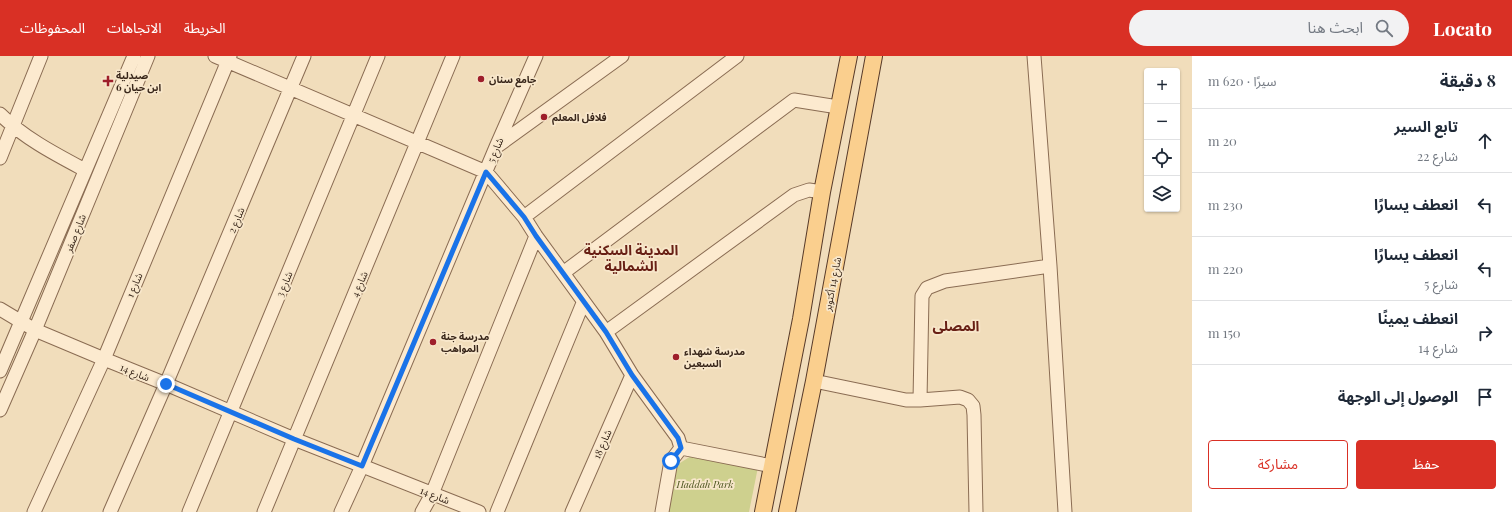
<!DOCTYPE html>
<html lang="ar">
<head>
<meta charset="utf-8">
<style>
	body { margin:0; font-family:"Playfair Display","Noto Sans Arabic",serif; background:#f2f2f3; color:#1f2937; direction:rtl }
	.controls { position:absolute; right:12px; top:12px; display:grid; overflow:hidden; border-radius:4px; box-shadow:0 1px 3px #0004 }
	.controls button { width:36px; height:36px; display:grid; place-items:center; padding:0; border:0; border-bottom:1px solid #e0e1e3; background:#fff; color:#1f2937; font:20px sans-serif }
	.stop { position:absolute; width:12px; height:12px; margin:-9px; border:3px solid #1a73e8; border-radius:50%; background:#fff }
	.stop.end { background:#1a73e8; border-color:#fff; box-shadow:0 1px 4px #0008 }
	.list { margin:0; padding:0; list-style:none }
	h2 { display:flex; justify-content:space-between; align-items:center; height:52px; margin:0; padding:0 16px; font-size:17px }
	h2 small { font-size:13px; font-weight:400; color:#747a83 }
	.list li { display:grid; grid-template-columns:26px 1fr auto; gap:12px; align-items:center; box-sizing:border-box; height:64px; padding:0 16px; border-top:1px solid #e0e1e3 }
	.list b { display:block; font-size:15px; white-space:nowrap }
	.list p { margin:0; font-size:13px; white-space:nowrap; color:#747a83 }
	.list em { font-size:13px; font-style:normal; color:#747a83 }
	.actions { display:flex; gap:8px; padding:12px 16px }
	.actions a { flex:1; padding:9px 0; border:1px solid #d93025; border-radius:4px; text-align:center; font-size:14px; color:#d93025 }
	.actions .main { background:#d93025; color:#fff }
	.icon { flex:none; width:22px; height:22px; fill:none; stroke:currentColor; stroke-width:2; stroke-linecap:round; stroke-linejoin:round }
	.map { position:relative; flex:none; width:1192px; height:456px; overflow:hidden; direction:ltr }
	header { display:flex; align-items:center; gap:24px; box-sizing:border-box; height:56px; padding:0 20px; background:#d93025; color:#fff }
	header strong { font-size:19px }
	nav { display:flex; gap:22px; margin-inline-start:auto; font-size:14px }
	.search { width:280px; height:36px; background:#f2f2f3; display:flex; align-items:center; gap:10px; box-sizing:border-box; padding:0 14px; border-radius:22px; color:#747a83; font-size:15px }
	main { display:flex }
	aside { flex:1; background:#fff }
	.map>svg:first-child { display:block }
	.green { fill:#ced08e }
	.lines { fill:none; stroke-linecap:round; stroke-linejoin:round }
	.minor-casing { stroke:#8a6c53; stroke-width:15 }
	.major-casing { stroke:#573a29; stroke-width:18 }
	.minor { stroke:#fceacf; stroke-width:13 }
	.major { stroke:#facf8e; stroke-width:16 }
	.route { stroke:#1a73e8; stroke-width:5 }
	.poi-dot { fill:#9e1e2a; stroke:#f8e7cb; stroke-width:1.5 }
	.labels { text-anchor:middle; stroke-width:3.5; stroke-linejoin:round; paint-order:stroke }
	.poi-label { font-size:10px; font-weight:bold; fill:#38261a; stroke:#f8e7cb; text-anchor:start }
	.street-label { font-size:10px; fill:#38261a; stroke:#f8e7cb }
	.park-label { font-size:10px; font-style:italic; fill:#4d561f; stroke:#f8e7cb }
	.district-label { font-size:14px; font-weight:bold; fill:#682015; stroke:#f8e7cb }
</style>
</head>
<body>
<header>
<strong>Locato</strong>
<div class="search"><svg class="icon" aria-label="search" viewBox="0 0 24 24"><circle cx="10" cy="10" r="6"/><path d="M15 15l6 6"/></svg>ابحث هنا</div>
<nav><a>الخريطة</a><a>الاتجاهات</a><a>المحفوظات</a></nav>
</header>
<main>
<aside>
<h2>8 دقيقة<small>سيرًا · 620 m</small></h2>
<ul class="list">
<li><svg class="icon" aria-label="ahead" viewBox="0 0 24 24"><path d="M12 20V5M6 11l6-6 6 6"/></svg><div><b>تابع السير</b><p>شارع 22</p></div><em>20 m</em></li>
<li><svg class="icon" aria-label="left" viewBox="0 0 24 24"><path d="M17 20v-9H6M10 6l-5 5 5 5"/></svg><div><b>انعطف يسارًا</b></div><em>230 m</em></li>
<li><svg class="icon" aria-label="left" viewBox="0 0 24 24"><path d="M17 20v-9H6M10 6l-5 5 5 5"/></svg><div><b>انعطف يسارًا</b><p>شارع 5</p></div><em>220 m</em></li>
<li><svg class="icon" aria-label="right" viewBox="0 0 24 24"><path d="M7 20v-9h11M14 6l5 5-5 5"/></svg><div><b>انعطف يمينًا</b><p>شارع 14</p></div><em>150 m</em></li>
<li><svg class="icon" aria-label="arrive" viewBox="0 0 24 24"><path d="M6 21V4h12l-3 4 3 4H6"/></svg><div><b>الوصول إلى الوجهة</b></div></li>
</ul>
<div class="actions"><a class="main">حفظ</a><a>مشاركة</a></div>
</aside>
<div class="map">
<svg width="1192" height="456" viewBox="0 0 1192 456">
	<rect width="100%" height="100%" fill="#f1ddbb"/>
	<path class="green" d="M691,400L758,411L749,456H668L674,414L680,407Z"/>
	<g class="lines">
		<g class="minor-casing">
			<path id="minor" d="M215,0L486,116L524,161L536,180L606,276L632,319L678,382L681,392L772,410
				M1034,0L1050,210L1065,456
				M0,58C24,82 55,98 85,114
				M496,91L622,0
				M0,102L41,0
				M524,161L737,0
				M563,217L794,44L838,51
				M0,253L35,274L104,303L166,328L294,383L479,456
				M606,276L794,139L809,134L822,136
				M0,315L134,0
				M814,325L906,344H920L960,341L968,344L973,350L974,359L976,456
				M920,344L922,240L927,232L945,225L1050,210
				M0,354L35,274L148,0
				M34,456L104,303L230,0
				M110,456L166,328L304,0
				M189,456L378,0
				M264,456L453,0
				M341,456L362,410L496,91L536,0
				M422,456L432,438L536,180
				M497,456L583,247
				M572,456L632,319
				M662,456L671,405L681,392"/>
		</g>
		<g class="major-casing">
			<path id="major" d="M763,456L801,263L822,136L849,0
				M787,456L814,325L874,0"/>
		</g>
		<use href="#minor" class="minor"/>
		<use href="#major" class="major"/>
	</g>
	<g class="lines">
		<path class="route" d="M166,328L294,383L362,410L486,116L524,161L536,180L606,276L632,319L678,382L681,392L671,405"/>
	</g>
	<g class="poi-dot">
		<circle cx="481" cy="23" r="4"/>
		<path d="M106 19h4v4h4v4h-4v4h-4v-4h-4v-4h4z"/>
		<circle cx="544" cy="61" r="4"/>
		<circle cx="433" cy="286" r="4"/>
		<circle cx="676" cy="301" r="4"/>
	</g>
	<g class="labels">
		<g class="poi-label">
			<text x="116" y="23">صيدلية<tspan x="116" dy="12">ابن حيان 6</tspan></text>
			<text x="489" y="27">جامع سنان</text>
			<text x="552" y="65">فلافل المعلم</text>
			<text x="441" y="284">مدرسة جنة<tspan x="441" dy="12">المواهب</tspan></text>
			<text x="684" y="299">مدرسة شهداء<tspan x="684" dy="12">السبعين</tspan></text>
		</g>
		<g class="street-label">
			<text transform="translate(495 94) rotate(-68)" y="4">شارع 5</text>
			<text transform="translate(236 164) rotate(-67)" y="4">شارع 2</text>
			<text transform="translate(75 177) rotate(-68)" y="4">شارع صفر</text>
			<text transform="translate(284 228) rotate(-67)" y="4">شارع 3</text>
			<text transform="translate(359 228) rotate(-67)" y="4">شارع 4</text>
			<text transform="translate(832 228) rotate(-79)" y="4">شارع 14 أكتوبر</text>
			<text transform="translate(134 229) rotate(-67)" y="4">شارع 1</text>
			<text transform="translate(135 316) rotate(22)" y="4">شارع 14</text>
			<text transform="translate(602 388) rotate(-66)" y="4">شارع 18</text>
			<text transform="translate(435 439) rotate(21)" y="4">شارع 14</text>
		</g>
		<g class="park-label">
			<text x="705" y="432">Haddah Park</text>
		</g>
		<g class="district-label">
			<text x="631" y="199">المدينة السكنية<tspan x="631" dy="16">الشمالية</tspan></text>
			<text x="956" y="275">المصلى</text>
		</g>
	</g>
</svg>
<div class="controls">
<button>+</button>
<button>−</button>
<button><svg class="icon" aria-label="locate" viewBox="0 0 24 24"><circle cx="12" cy="12" r="6"/><path d="M12 2v4M12 18v4M2 12h4M18 12h4"/></svg></button>
<button><svg class="icon" aria-label="layers" viewBox="0 0 24 24"><path d="M12 4l9 5-9 5-9-5zM3 14l9 5 9-5"/></svg></button>
</div>
<div class="stop" style="left:671px;top:405px"></div>
<div class="stop end" style="left:166px;top:328px"></div>
</div>
</main>
</body>
</html>
